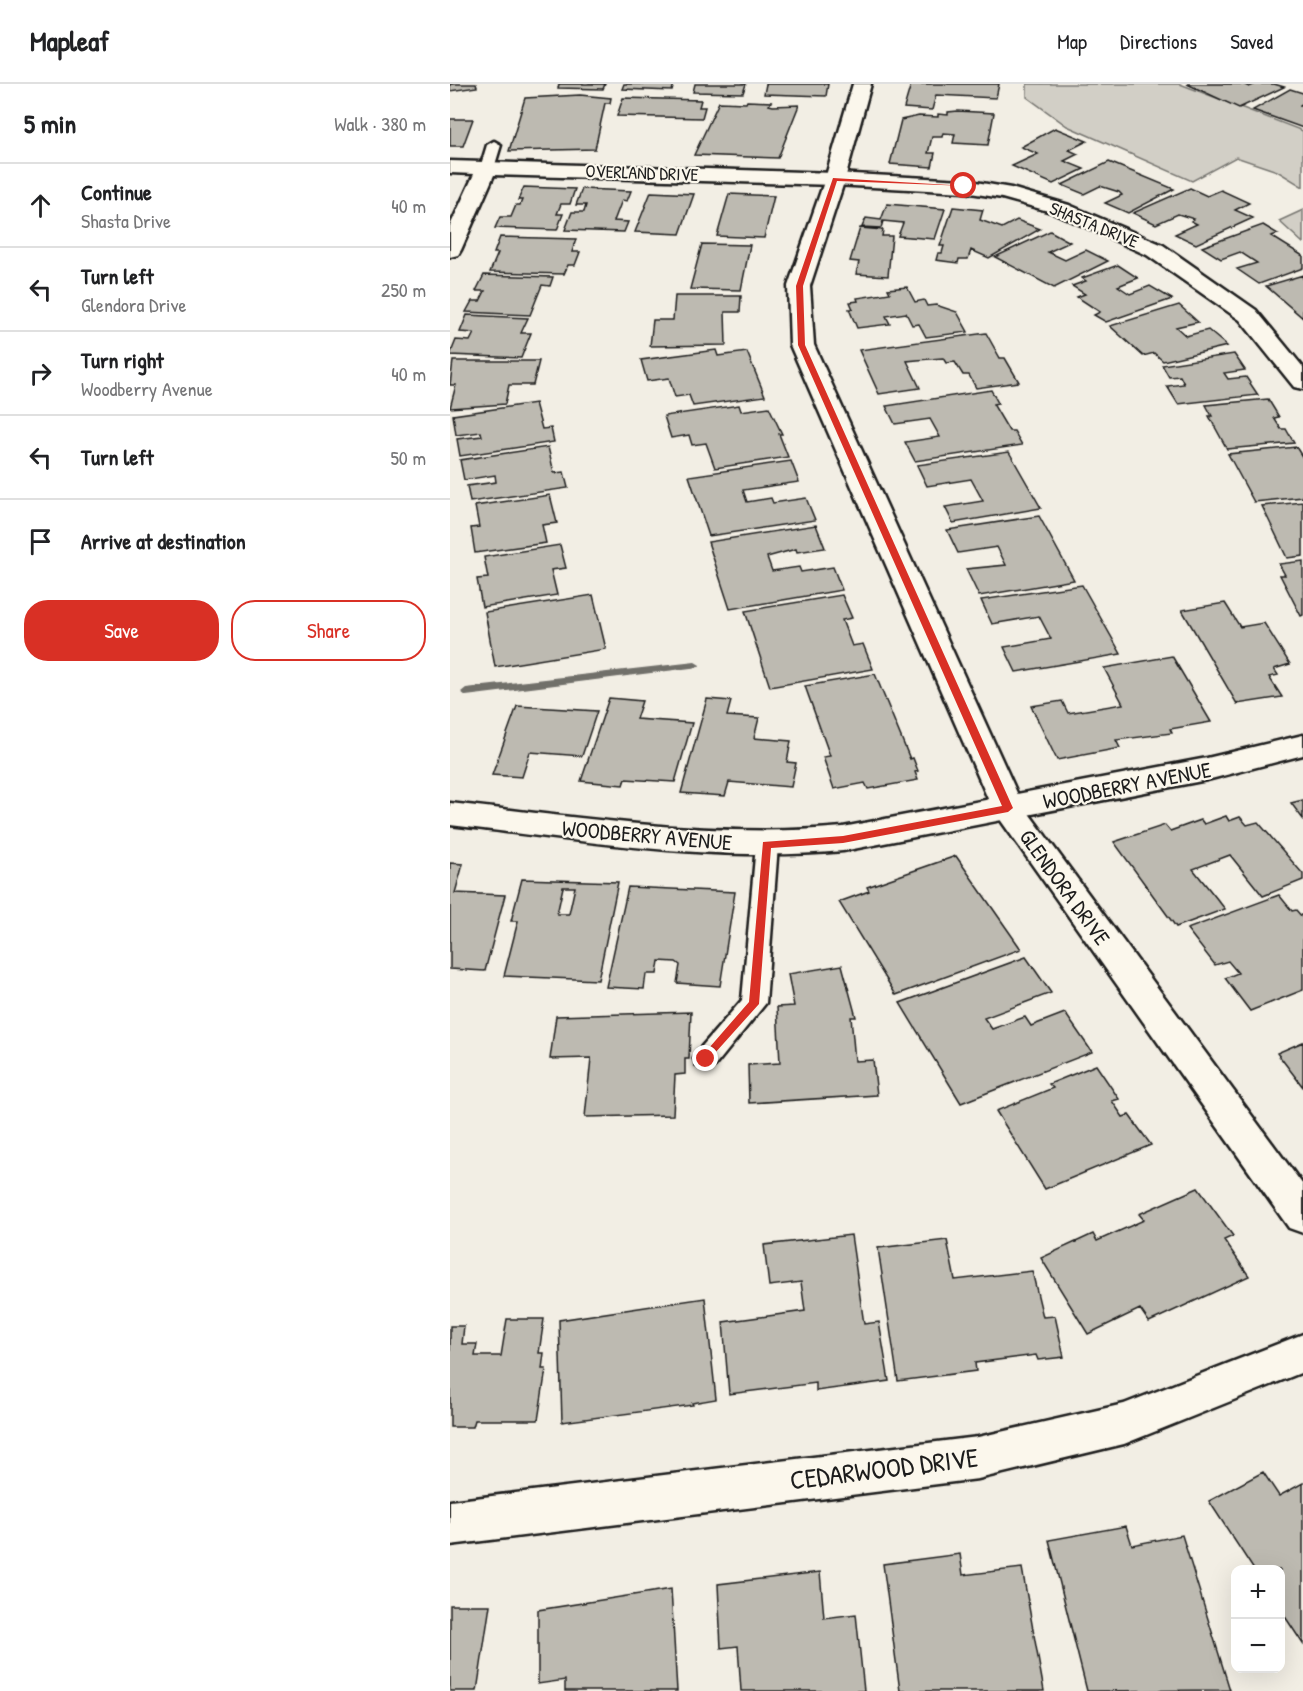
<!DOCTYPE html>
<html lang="en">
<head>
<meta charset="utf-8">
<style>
	body { margin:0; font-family:"Patrick Hand",sans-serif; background:#f6f6f6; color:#202124 }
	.controls { position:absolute; right:18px; bottom:18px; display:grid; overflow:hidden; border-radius:12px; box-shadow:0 6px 24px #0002 }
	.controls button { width:54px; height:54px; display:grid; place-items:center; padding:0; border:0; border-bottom:2px solid #e0e0e0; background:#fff; color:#202124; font:30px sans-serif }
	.stop { position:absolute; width:18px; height:18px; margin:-14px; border:4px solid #d93025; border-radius:50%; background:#fff }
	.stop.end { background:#d93025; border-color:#fff; box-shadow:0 2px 6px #0008 }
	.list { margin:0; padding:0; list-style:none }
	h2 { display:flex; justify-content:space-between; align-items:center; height:78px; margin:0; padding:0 24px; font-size:26px }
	h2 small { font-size:20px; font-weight:400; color:#757577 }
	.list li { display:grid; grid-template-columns:39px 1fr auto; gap:18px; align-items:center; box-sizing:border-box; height:84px; padding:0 24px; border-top:2px solid #e0e0e0 }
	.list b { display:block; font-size:22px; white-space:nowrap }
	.list p { margin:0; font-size:20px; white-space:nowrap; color:#757577 }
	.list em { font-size:20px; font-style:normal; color:#757577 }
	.actions { display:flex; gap:12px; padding:18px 24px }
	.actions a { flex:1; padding:14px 0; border:2px solid #d93025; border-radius:24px; text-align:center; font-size:21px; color:#d93025 }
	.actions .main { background:#d93025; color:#fff }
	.icon { flex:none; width:33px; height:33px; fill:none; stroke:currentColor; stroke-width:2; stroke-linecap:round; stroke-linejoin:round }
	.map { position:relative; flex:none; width:853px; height:1607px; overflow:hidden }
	header { display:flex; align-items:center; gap:36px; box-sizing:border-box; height:84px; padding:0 30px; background:#fff; border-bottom:2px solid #e0e0e0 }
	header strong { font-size:28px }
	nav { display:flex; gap:33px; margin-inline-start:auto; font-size:21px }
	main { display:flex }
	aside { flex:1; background:#fff }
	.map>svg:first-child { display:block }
	.green { fill:#d2cfc6; stroke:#777671; stroke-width:1.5 }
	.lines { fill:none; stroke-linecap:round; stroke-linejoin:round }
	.stream { fill:#716f6b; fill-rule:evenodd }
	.building { fill:#bdbab1; stroke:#1c1c1c; stroke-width:1.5; fill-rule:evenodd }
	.lane-casing { stroke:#1c1c1c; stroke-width:5 }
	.street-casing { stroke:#1c1c1c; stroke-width:5 }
	.secondary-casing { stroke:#1c1c1c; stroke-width:5 }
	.lane { fill:#fbf7ec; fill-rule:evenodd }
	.street { fill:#fbf7ec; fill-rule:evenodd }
	.secondary { fill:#fbf7ec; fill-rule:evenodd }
	.route { fill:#d93025 }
	.labels { text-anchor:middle; stroke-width:4.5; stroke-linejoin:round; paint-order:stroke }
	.far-street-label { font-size:18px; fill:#1c1c1c; stroke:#fbf7ec }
	.street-label { font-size:22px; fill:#1c1c1c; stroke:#fbf7ec }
	.near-street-label { font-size:27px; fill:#1c1c1c; stroke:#fbf7ec }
</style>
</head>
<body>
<header>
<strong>Mapleaf</strong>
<nav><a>Map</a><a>Directions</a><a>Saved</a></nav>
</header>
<main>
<aside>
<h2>5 min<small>Walk · 380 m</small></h2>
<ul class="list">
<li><svg class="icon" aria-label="ahead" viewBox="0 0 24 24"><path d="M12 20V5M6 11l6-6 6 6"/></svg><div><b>Continue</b><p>Shasta Drive</p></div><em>40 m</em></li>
<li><svg class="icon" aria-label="left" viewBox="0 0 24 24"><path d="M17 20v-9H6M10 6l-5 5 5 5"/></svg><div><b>Turn left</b><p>Glendora Drive</p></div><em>250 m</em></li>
<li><svg class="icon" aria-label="right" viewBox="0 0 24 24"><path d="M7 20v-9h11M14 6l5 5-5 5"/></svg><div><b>Turn right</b><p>Woodberry Avenue</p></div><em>40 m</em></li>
<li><svg class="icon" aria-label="left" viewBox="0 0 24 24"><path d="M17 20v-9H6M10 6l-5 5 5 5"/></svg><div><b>Turn left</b></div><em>50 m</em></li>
<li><svg class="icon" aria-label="arrive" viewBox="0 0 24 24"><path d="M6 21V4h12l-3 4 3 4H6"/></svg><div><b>Arrive at destination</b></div></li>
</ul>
<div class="actions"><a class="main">Save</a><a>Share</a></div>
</aside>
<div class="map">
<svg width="853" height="1607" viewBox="0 0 853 1607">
	<rect width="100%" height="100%" fill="#f2eee4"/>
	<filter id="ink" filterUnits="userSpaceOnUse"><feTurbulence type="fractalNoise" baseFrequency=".0167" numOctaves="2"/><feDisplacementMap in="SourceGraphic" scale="12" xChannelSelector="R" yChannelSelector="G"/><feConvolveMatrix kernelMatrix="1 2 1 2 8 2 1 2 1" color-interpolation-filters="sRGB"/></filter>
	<g filter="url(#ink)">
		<path class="green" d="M577,0H730L853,47V103L827,87L786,73L742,97L617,42L577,13Z
			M853,126V159L829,137Z"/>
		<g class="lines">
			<path class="stream" d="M245,578L250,581L249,583L16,612L11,608L16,604Z"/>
		</g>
		<path class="building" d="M0,0H26L27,3L0,7Z
			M109,0H155L153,5L108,4Z
			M174,0H224L222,7L172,5Z
			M245,0H296L293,9L243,8Z
			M316,0H378L376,12L314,10Z
			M461,0H549L546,14L486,11L482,26L454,24Z
			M737,0H793L799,3L806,0H824L834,3L789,24Z
			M840,5L853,9V19L850,21H853V44L803,26Z
			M130,11L161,14L160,19H155L145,65L59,67L75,14Z
			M173,14L251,16L249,23H255L252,34L167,32Z
			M297,17L321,18L319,21L323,22L349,21L328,74L244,71L269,18L296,19Z
			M508,27L544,29L538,61L503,59L505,50L493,49L492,53H482L478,69H485L482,83L440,80L451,36L469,32L488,33V30L498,31V28Z
			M0,35H23L13,62H0Z
			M605,44L637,57L619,66L628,70L614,77L634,85L603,100L562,82L588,70L571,63Z
			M659,78L724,105L678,129L655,119L672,111L669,108L650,102L634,110L612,101Z
			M74,103L125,105L120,120H111L107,130H113L107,146L45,144L50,133H61L66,121H70L72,116H68Z
			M740,104L757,112L771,106L799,119L785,126L803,134L746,160L725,150L747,140L741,137L744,135L728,130L706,140L683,129Z
			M132,105L181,107L177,117L172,116L164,137L178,138L174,148L115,146L122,128H134L136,121H126Z
			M201,108L244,110L230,150L185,148Z
			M279,110L324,112L314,154L267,152Z
			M437,120L495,125L485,155L448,152L453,139L433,137L431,144L412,143L416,134L431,136Z
			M503,123L533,126L530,136L552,144L567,136L590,145L539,174L521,166L518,175H509L508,179L486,176L488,169H492L494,162H490Z
			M813,141L828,150L821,152L853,172V184L809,200L787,185L807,179L790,168L771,175L752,163Z
			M410,144L433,146L432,152H442L438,192L406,190L409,178L400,177Z
			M600,147L620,158L598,168L615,176L636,166L658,177L604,204L545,173Z
			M50,153L126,155L122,168H130L125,181H118L114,190L40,188L48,169H44Z
			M252,160L300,161L291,206L240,205Z
			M668,181L688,194L668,202L680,210L700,202L722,215L656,238L644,231L650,228L627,213L635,210L622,202L636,197L632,194Z
			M34,191L103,193L100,202L92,201L80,231L16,228L22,217H30L35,207H26Z
			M853,191V234L816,202Z
			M457,203L465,218L474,216L477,222L486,221L507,228L518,248L476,253L469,240L462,241L456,229L436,232L440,240L407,244L399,225H403L400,218L408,217L407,214L440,209L438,205Z
			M225,212H291L290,228H275L276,261L200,262L203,236H223Z
			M729,221L748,238L726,243L736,252L758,246L777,262L713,277L704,269L693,272L660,242Z
			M17,231L78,234L71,249H81L71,274L0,271L6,256L20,257L24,249L10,248Z
			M536,249L550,274H555L569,298L526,304L519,291H513L505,278L496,279L493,274L467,276L457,277L470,304L429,310L409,266Z
			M266,266L268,272L297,268L315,312L243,322L239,311L225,313L219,294L197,297L191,276Z
			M784,270L795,286L774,289L778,295L796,293L808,311L728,320L717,302L734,300L730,292L719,293L712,281Z
			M3,277H89L83,301H59L55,320L0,324L6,301H0Z
			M541,306L548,319L543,320L559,347H564L572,361L465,377L455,358L490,353L480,335L445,340L436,322Z
			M818,315L829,333L824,334L831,345H836L844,359L777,365L759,332H762L756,321Z
			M85,319L92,345L101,344L104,358L10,372L7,355L32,352L31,348L6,351L3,331Z
			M289,321L291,327L319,323L332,350H329L338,373L265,384L256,359L242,361L239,351L221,354L214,332Z
			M98,363L104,389L114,388L118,404L20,418L17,402L46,398L45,391L14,396L10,376Z
			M846,363L853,374V413L804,418L778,370Z
			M559,368L591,424L503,439L495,423L533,417L521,395L477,402L467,381Z
			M341,377L349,398L293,406L297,418L321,414L323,419L356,414L365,436L259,452L239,392Z
			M100,411L107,439L92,441L96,459L25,469L21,444L29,443L25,422Z
			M853,418V472L837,474L812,422Z
			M589,432L624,496L529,512L516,485L556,481L547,463L508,469L497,446Z
			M366,441L375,464L347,468L346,465L317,473L322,487L349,483L351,488L383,483L392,506L280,525L258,458Z
			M110,461L116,484L101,486L107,511L32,523L27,495L38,494L34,473Z
			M853,477V531L851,532L830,491H835L829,480Z
			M632,501L671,570L566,588L554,563L601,555L589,532L542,540L531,516Z
			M143,511L156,565L45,583L35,528Z
			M392,511L402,534L392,536L402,562L413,560L423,585L320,603L295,527Z
			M775,519L790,543L814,539L840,580L824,585L828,591L819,593L832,613L787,620L732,526Z
			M722,572L761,638L720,645L722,649L666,656L670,664L607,676L581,622L612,617L618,629L673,620L654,584Z
			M425,590L460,675L463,674L468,687L465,688L468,696L418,705L415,699L384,705L373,673L380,672L355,602Z
			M159,614L192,617L186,635L242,639L225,698L175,695L173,701L131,697Z
			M257,615L281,617L277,632L309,634L304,654L341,657L337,678L346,679L341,703L279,698L275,712L231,709Z
			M67,622L147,627L132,672L80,668L72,693L42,691Z
			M853,716V735L841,719Z
			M776,732L779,737L790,733L797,741L808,738L853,790V796L813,812L780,771L743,785L775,825L726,843L664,758L715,741L720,747L751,736L754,740Z
			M506,772L571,865L446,911L389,818L419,807L417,803Z
			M0,779L13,780L5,809L55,811L35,887L0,885Z
			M72,795L168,798L148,896L54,892L68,837H61ZM113,803H125L119,830H107Z
			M178,803L285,808L270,902L227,899L230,881L226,878L209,877L207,890H196L194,905L156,903Z
			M829,811L842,827L846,826L853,834V906L800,927L775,894L788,889L778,877L765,881L737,845Z
			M576,873L601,909L534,934L542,945L575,933L581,942L615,929L642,968L511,1019L450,919Z
			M392,881L406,933H401L405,977L423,976L427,1011L299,1019L298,981L330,979L327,923L344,922L338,890Z
			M241,928L239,975H235V990L225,991L223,1031L135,1033L141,974L100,975L106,932Z
			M853,958V1003L827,969Z
			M646,981L669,1015L662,1017L673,1033L679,1031L701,1061L595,1105L546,1027L603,1004L599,1000Z
			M748,1104L783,1152L774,1156L799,1192L699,1238L690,1225L638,1250L591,1174L643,1150L647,1157L694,1136L689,1130Z
			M401,1151L414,1240L429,1238L439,1297L366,1307V1299L279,1310L273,1238L355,1227L351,1198L319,1202L314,1161Z
			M497,1156L505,1196L582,1187L593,1233L605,1232L614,1273L588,1276L586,1271L525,1279L526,1287L448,1297L428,1164Z
			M255,1214L266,1315L242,1319L243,1321L112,1338L109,1236Z
			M57,1235H94L89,1269H94L92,1285H96L88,1336H25L23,1343H0V1242H14L12,1260H27L25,1272H51Z
			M813,1388L829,1412L853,1399V1560L830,1525V1486H804L759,1417Z
			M676,1442L682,1461L732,1451L780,1606L637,1607L599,1456Z
			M510,1470L513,1491L572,1484L594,1607H450L433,1480Z
			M370,1488L374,1534L406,1530L414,1607H291L288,1562L271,1564L268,1500Z
			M221,1505L227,1607H115V1596L88,1600V1526Z
			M0,1521H40L27,1607H0Z"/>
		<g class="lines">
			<g class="lane-casing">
				<path id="lane" d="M44,57L51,61L44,84L42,87H32L30,84L37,61Z
					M317,753L325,755L328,761L316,919L265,982L256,985L247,982L244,975L247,968L292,916L306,761L309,755Z"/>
			</g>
			<g class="street-casing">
				<path id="street" d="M0,77L385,89L514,96L561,104L619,121L713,161L806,226L853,283V305L844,303L790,236L697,171L605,129L552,114L514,108L385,101L44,91L11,166L8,171L0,173V142L24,90L0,89Z
					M853,651V671L757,696L393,767C262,779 130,756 0,741V719C130,733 262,755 393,743L757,674Z
					M853,1250V1288L674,1360L528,1395L0,1461V1417L528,1353L674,1320Z"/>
			</g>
			<g class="secondary-casing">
				<path id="secondary" d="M403,0H421L395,95L360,202L364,261L572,720L853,1101V1149L839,1144L542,724L340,261L338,202L375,95Z"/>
			</g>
			<use href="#lane" class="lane"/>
			<use href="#street" class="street"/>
			<use href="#secondary" class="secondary"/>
		</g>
	</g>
	<path class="route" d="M383,94L517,102L387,97L353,202L355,261L563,724L558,728L393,759L321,764L309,920L256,979L252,978V972L299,918L313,758L393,752L552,722L348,261L346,202Z"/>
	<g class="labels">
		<g class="far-street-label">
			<text transform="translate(192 89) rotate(2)" y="6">OVERLAND DRIVE</text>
			<text transform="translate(644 141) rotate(22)" y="6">SHASTA DRIVE</text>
		</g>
		<g class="street-label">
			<text transform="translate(677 701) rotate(-11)" y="8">WOODBERRY AVENUE</text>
			<text transform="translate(197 751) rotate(5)" y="8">WOODBERRY AVENUE</text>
			<text transform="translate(615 803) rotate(54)" y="8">GLENDORA DRIVE</text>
		</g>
		<g class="near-street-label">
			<text transform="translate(434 1385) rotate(-7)" y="9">CEDARWOOD DRIVE</text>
		</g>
	</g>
</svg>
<div class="controls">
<button>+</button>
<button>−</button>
</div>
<div class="stop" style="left:514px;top:102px"></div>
<div class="stop end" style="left:256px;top:975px"></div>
</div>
</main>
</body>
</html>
